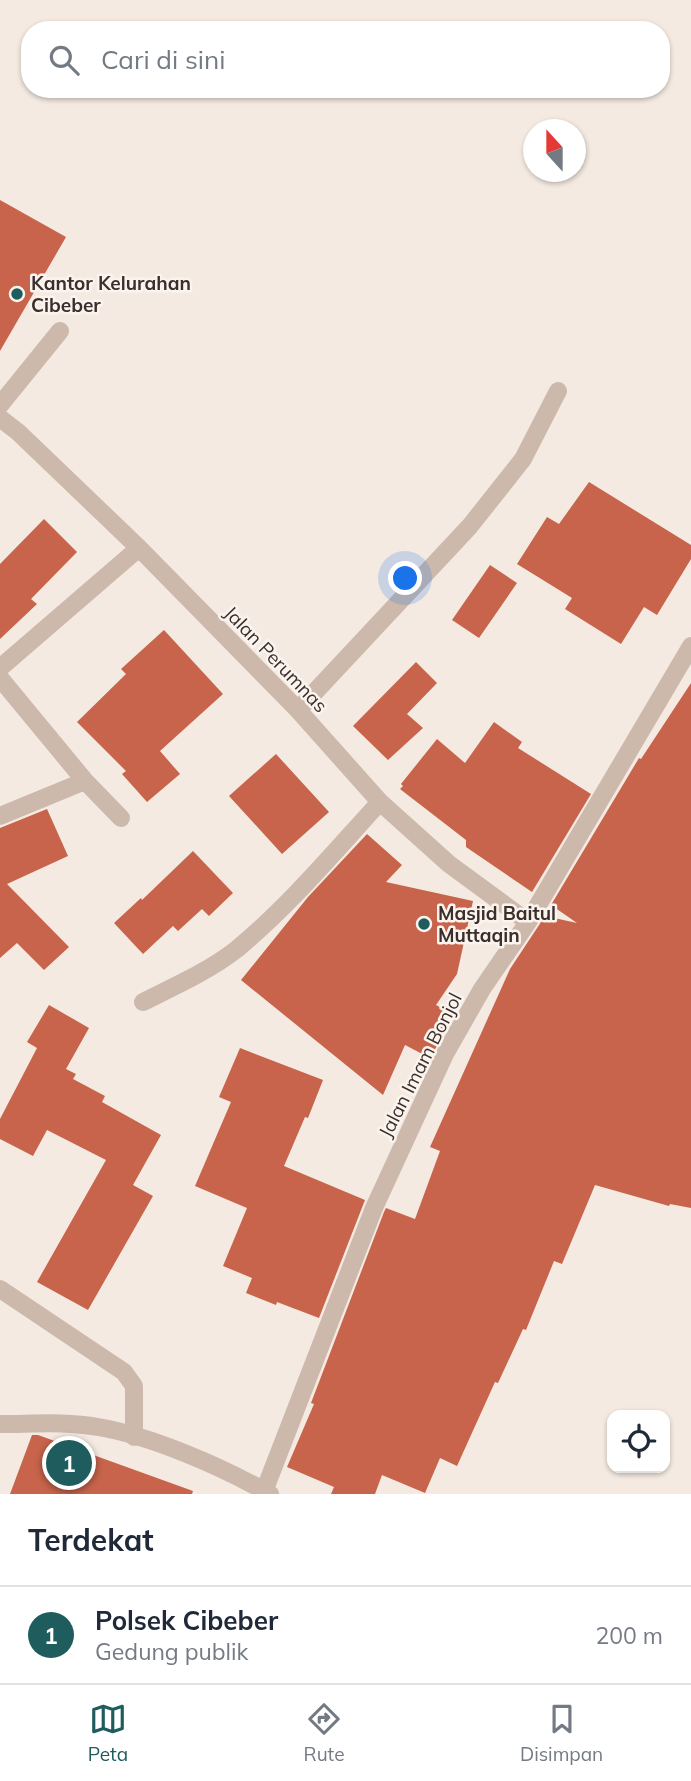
<!DOCTYPE html>
<html lang="id">
<head>
<meta charset="utf-8">
<style>
	body { margin:0; font-family:Mulish,sans-serif; background:#f6f6f7; color:#1f2937 }
	.controls { position:absolute; right:21px; bottom:21px; display:grid; overflow:hidden; border-radius:14px; box-shadow:0 2px 5px #0004 }
	.controls button { width:63px; height:63px; display:grid; place-items:center; padding:0; border:0; border-bottom:2px solid #e0e1e3; background:#fff; color:#1f2937; font:35px sans-serif }
	.compass { position:absolute; left:523px; top:119px; width:63px; height:63px; border-radius:50%; background:#fff; box-shadow:0 2px 5px #0004; rotate:339deg }
	.you { position:absolute; left:406px; top:579px; width:24px; height:24px; margin:-18px; border:5px solid #fff; border-radius:50%; background:#1a73e8; box-shadow:0 0 0 10px #1a73e833 }
	.badge { display:grid; place-items:center; width:46px; height:46px; border-radius:50%; background:#1f5c5d; color:#fff; font-size:23px; font-weight:700 }
	.pin { position:absolute; translate:-50% -50%; border:4px solid #fff; box-shadow:0 2px 7px #0006 }
	.list { margin:0; padding:0; list-style:none }
	h2 { display:flex; justify-content:space-between; align-items:center; height:91px; margin:0; padding:0 28px; font-size:30px }
	h2 small { font-size:23px; font-weight:400; color:#747a83 }
	.list li { display:grid; grid-template-columns:46px 1fr auto; gap:21px; align-items:center; box-sizing:border-box; height:98px; padding:0 28px; border-top:2px solid #e0e1e3 }
	.list b { display:block; font-size:26px; white-space:nowrap }
	.list p { margin:0; font-size:23px; white-space:nowrap; color:#747a83 }
	.list em { font-size:23px; font-style:normal; color:#747a83 }
	.icon { flex:none; width:38px; height:38px; fill:none; stroke:currentColor; stroke-width:2; stroke-linecap:round; stroke-linejoin:round }
	.map { position:relative; flex:none; width:691px; height:1494px; overflow:hidden }
	.search { position:absolute; background:#fff; box-shadow:0 2px 5px #0004; left:21px; right:21px; top:21px; height:77px; display:flex; align-items:center; gap:18px; box-sizing:border-box; padding:0 24px; border-radius:28px; color:#747a83; font-size:26px }
	.sheet { height:189px; background:#fff }
	nav { display:flex; justify-content:space-around; align-items:center; box-sizing:border-box; height:98px; border-top:2px solid #e0e1e3; background:#fff; font-size:19px; color:#747a83 }
	nav a { display:grid; justify-items:center; gap:4px }
	nav .on { color:#1f5c5d }
	.map>svg:first-child { display:block }
	.building { fill:#c7644b }
	.lines { fill:none; stroke-linecap:round; stroke-linejoin:round }
	.service { stroke:#cdb9ac; stroke-width:18 }
	.minor { stroke:#cdb9ac; stroke-width:18 }
	.tertiary { stroke:#cdb9ac; stroke-width:18 }
	.poi-dot { fill:#1f5c5d; stroke:#fbf4ee; stroke-width:2.5 }
	.labels { text-anchor:middle; stroke-width:5; stroke-linejoin:round; paint-order:stroke }
	.poi-label { font-size:19px; font-weight:bold; fill:#3b2f2b; stroke:#fbf4ee; text-anchor:start }
	.street-label { font-size:19px; fill:#3b2f2b; stroke:#fbf4ee }
</style>
</head>
<body>
<div class="map">
<svg width="691" height="1494" viewBox="0 0 691 1494">
	<rect width="100%" height="100%" fill="#f4eae1"/>
	<path class="building" d="M0,200L66,237L0,351Z
		M589,482L691,545V559L657,615L644,607L621,644L565,609L572,598L517,564L547,517L559,524Z
		M44,519L77,552L31,599L37,604L0,639V564Z
		M490,565L517,583L479,638L452,620Z
		M164,630L223,694L160,751L180,774L147,802L122,774L126,771L77,722L126,674L121,669Z
		M416,662L437,683L407,714L423,728L388,760L353,726Z
		M691,683V1208L670,1204L669,1206L595,1185L562,1264L554,1261L526,1330L523,1329L498,1383L495,1382L457,1466L440,1458L425,1493L382,1475L375,1494H331L334,1487L287,1467L314,1404L311,1403L384,1212L386,1208L415,1219L440,1151L430,1147L510,969L545,916L577,923L551,905L639,758L641,759Z
		M494,722L522,742L518,748L591,794L532,892L466,847V840L400,789L403,786L401,784L437,739L465,763Z
		M276,754L329,812L282,854L229,796Z
		M47,809L68,856L7,884L69,947L44,970L17,943L0,958V828Z
		M367,834L402,865L386,882L473,901L457,974L436,1005L449,1012L445,1032L430,1058L405,1045L383,1095L241,980L308,897Z
		M193,851L233,893L209,916L202,909L178,931L173,926L143,954L114,923L141,898L142,900Z
		M49,1005L89,1028L66,1069L76,1074L73,1079L105,1096L102,1102L161,1135L133,1185L153,1196L88,1310L37,1282L106,1160L47,1130L33,1156L0,1139V1119L37,1048L27,1042Z
		M240,1048L323,1080L308,1118L305,1117L284,1166L365,1200L319,1318L277,1302L276,1305L246,1293L252,1278L223,1266L247,1208L195,1186L231,1102L219,1097Z
		M32,1435H38L193,1491L192,1494H10Z"/>
	<g class="lines">
		<path class="service" d="M0,405L60,331
			M0,1289L124,1372L134,1386V1437"/>
		<path class="minor" d="M0,418L18,432L139,548L298,710L380,802L449,864L528,922
			M0,668L139,548
			M0,678L85,781L121,818
			M298,710L470,526L523,459L558,391
			M0,816L85,781
			M143,1002C175,986 209,971 237,949C290,905 334,852 380,802
			M263,1494L374,1208L445,1054L482,989L528,922L691,646"/>
		<path class="tertiary" d="M0,1424C32,1424 66,1421 98,1427C152,1436 222,1467 270,1494"/>
	</g>
	<g class="poi-dot">
		<circle cx="17" cy="294" r="7"/>
		<circle cx="424" cy="924" r="7"/>
	</g>
	<g class="labels">
		<g class="poi-label">
			<text x="31" y="290">Kantor Kelurahan<tspan x="31" dy="22">Cibeber</tspan></text>
			<text x="438" y="920">Masjid Baitul<tspan x="438" dy="22">Muttaqin</tspan></text>
		</g>
		<g class="street-label">
			<text transform="translate(276 659) rotate(46)" y="7">Jalan Perumnas</text>
			<text transform="translate(420 1065) rotate(-63)" y="7">Jalan Imam Bonjol</text>
		</g>
	</g>
</svg>
<div class="controls">
<button><svg class="icon" aria-label="locate" viewBox="0 0 24 24"><circle cx="12" cy="12" r="6"/><path d="M12 2v4M12 18v4M2 12h4M18 12h4"/></svg></button>
</div>
<svg class="compass" viewBox="-18 -18 36 36"><path d="M0-13l5 13h-10z" fill="#e53935"/><path d="M0 13l5-13h-10z" fill="#747a83"/></svg>
<div class="you"></div>
<div class="pin badge" style="left:69px;top:1463px">1</div>
<div class="search"><svg class="icon" aria-label="search" viewBox="0 0 24 24"><circle cx="10" cy="10" r="6"/><path d="M15 15l6 6"/></svg>Cari di sini</div>
</div>
<section class="sheet">
<h2>Terdekat<small></small></h2>
<ul class="list">
<li><span class="badge">1</span><div><b>Polsek Cibeber</b><p>Gedung publik</p></div><em>200 m</em></li>
</ul>
</section>
<nav>
<a class="on"><svg class="icon" aria-label="map" viewBox="0 0 24 24"><path d="M3 6l6-2 6 2 6-2v14l-6 2-6-2-6 2zM9 4v14M15 6v14"/></svg>Peta</a>
<a><svg class="icon" aria-label="directions" viewBox="0 0 24 24"><path d="M12 3l9 9-9 9-9-9zM9 14v-3h6M13 9l2 2-2 2"/></svg>Rute</a>
<a><svg class="icon" aria-label="saved" viewBox="0 0 24 24"><path d="M7 4h10v16l-5-4-5 4z"/></svg>Disimpan</a>
</nav>
</body>
</html>
